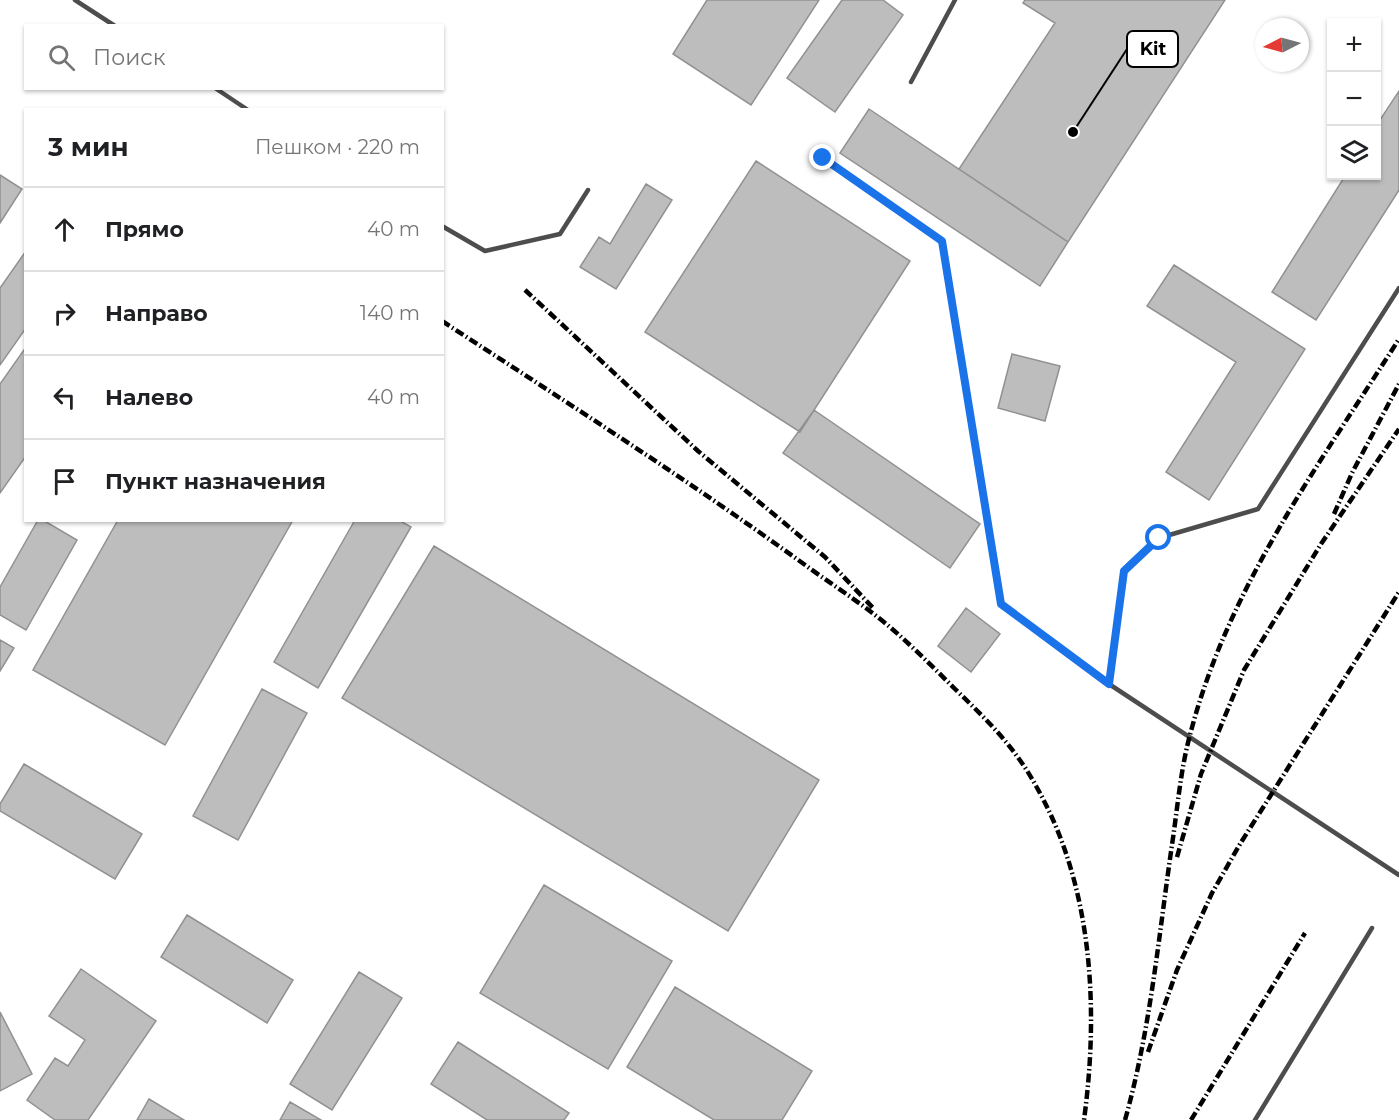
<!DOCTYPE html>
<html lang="ru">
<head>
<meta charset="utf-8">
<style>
	body { margin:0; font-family:Montserrat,sans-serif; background:#f6f6f6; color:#202124 }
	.controls { position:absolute; right:18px; top:18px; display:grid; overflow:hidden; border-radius:0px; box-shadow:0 2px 4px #0004 }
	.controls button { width:54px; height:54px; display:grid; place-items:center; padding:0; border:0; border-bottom:2px solid #e0e0e0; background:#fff; color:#202124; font:30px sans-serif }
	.compass { position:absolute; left:1255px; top:18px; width:54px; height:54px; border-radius:50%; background:#fff; box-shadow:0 2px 4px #0004; rotate:264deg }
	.stop { position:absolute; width:18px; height:18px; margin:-14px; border:4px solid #1a73e8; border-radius:50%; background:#fff }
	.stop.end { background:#1a73e8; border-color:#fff; box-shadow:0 2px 6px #0008 }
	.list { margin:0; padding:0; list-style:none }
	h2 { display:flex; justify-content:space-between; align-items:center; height:78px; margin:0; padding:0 24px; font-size:26px }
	h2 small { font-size:20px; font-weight:400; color:#757577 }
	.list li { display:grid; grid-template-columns:39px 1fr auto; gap:18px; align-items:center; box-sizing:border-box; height:84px; padding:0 24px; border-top:2px solid #e0e0e0 }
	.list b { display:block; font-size:22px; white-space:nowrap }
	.list em { font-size:20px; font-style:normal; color:#757577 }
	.icon { flex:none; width:33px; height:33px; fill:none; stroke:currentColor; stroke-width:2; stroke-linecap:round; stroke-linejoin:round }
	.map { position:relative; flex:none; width:1399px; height:1120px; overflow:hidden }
	.search { position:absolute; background:#fff; box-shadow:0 2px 4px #0004; left:24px; top:24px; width:420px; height:66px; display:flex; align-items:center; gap:15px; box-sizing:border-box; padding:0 21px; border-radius:0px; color:#757577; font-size:22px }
	.panel { position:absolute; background:#fff; box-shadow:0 2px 4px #0004; left:24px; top:108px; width:420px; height:414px; border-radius:0px }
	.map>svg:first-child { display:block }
	.building { fill:#bdbdbd; stroke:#919191; stroke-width:1.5 }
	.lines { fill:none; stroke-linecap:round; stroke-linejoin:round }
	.service { stroke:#4d4d4d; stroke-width:4.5 }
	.rail { stroke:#000; stroke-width:4.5; stroke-dasharray:9 3 1.5 3; stroke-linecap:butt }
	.route { stroke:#1a73e8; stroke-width:8 }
	.leader { fill:none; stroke:#000; stroke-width:2 }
	.callout-dot { fill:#000; stroke:#fff; stroke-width:2 }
	.callout { fill:#fff; stroke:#000; stroke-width:2 }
	.callout-label { font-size:18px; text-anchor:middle; font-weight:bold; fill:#000 }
</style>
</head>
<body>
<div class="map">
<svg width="1399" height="1120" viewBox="0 0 1399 1120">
	<rect width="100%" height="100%" fill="#fff"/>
	<path class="building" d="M707,0H819L751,105L673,54Z
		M842,0H883L903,15L835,112L787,78Z
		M1025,0H1225L1068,242L959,169L1055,23L1023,3Z
		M1399,91V190L1316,320L1272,292L1345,176H1376V126Z
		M869,109L1068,242L1040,286L840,153Z
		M756,161L910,261L800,432L645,332Z
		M0,175L22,189L0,223Z
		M646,184L672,200L616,289L580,267L599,237L610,244Z
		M26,251V328L0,365V288Z
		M1174,265L1305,349L1209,500L1166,472L1236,362L1147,306Z
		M26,347V456L0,493V384Z
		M1012,354L1060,366L1045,421L998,408Z
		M814,410L980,524L950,568L783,453Z
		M38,520H43L77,540L26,630L0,615V587Z
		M118,520H293L165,745L33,670Z
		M355,520H399L411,527L318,688L274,662Z
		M434,546L819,780L728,931L342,698Z
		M966,608L1000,634L971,672L938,646Z
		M0,640L14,648L0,671Z
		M262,689L307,713L238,840L193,816Z
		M24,764L142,834L115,879L0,811V804Z
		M544,885L672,961L608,1069L480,993Z
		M187,915L293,980L267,1023L161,957Z
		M81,969L156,1021L88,1120H55L27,1100L55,1058L68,1066L85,1040L49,1016Z
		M359,972L402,998L332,1110L290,1084Z
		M675,987L812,1071L782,1120H714L627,1067Z
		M0,1012L32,1074L0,1091Z
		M458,1042L569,1113L564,1120H487L431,1084Z
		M149,1099L184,1120H137Z
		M290,1102L321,1120H280Z"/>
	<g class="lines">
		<path class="service" d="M75,0L115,26
			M911,82L955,0
			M215,88L248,110
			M823,158L942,241L1001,604L1109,684L1399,875
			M442,226L485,251L560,234L588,190
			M1109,684L1124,571L1159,538L1258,509L1399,288
			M1255,1120L1372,928"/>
		<path class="rail" d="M525,290L698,451L825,557L874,609
			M442,321C563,400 685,478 801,562C831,584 863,604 891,628C913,647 934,668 955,689C986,719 1015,747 1036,786C1093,886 1099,1009 1084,1120
			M1334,514L1352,473L1399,384
			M1177,857L1201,774L1244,670L1321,544L1399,429
			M1148,1052L1177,970L1212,893L1240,844L1399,592
			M1125,1120C1151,1028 1159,932 1173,838C1178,803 1181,768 1190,735C1228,587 1319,465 1399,339
			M1191,1120L1305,933"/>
	</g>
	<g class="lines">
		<path class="route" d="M823,158L942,241L1001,604L1109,684L1124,571L1159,538"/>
	</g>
	<path class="leader" d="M1073 132L1127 49"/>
	<circle class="callout-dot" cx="1073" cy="132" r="6"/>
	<rect class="callout" x="1127" y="31" width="51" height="36" rx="6"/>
	<g class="callout-label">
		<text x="1153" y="55">Kit</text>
	</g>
</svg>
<div class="controls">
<button>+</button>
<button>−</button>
<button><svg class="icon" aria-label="layers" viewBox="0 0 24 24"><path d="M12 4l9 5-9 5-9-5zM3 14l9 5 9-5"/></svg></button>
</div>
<svg class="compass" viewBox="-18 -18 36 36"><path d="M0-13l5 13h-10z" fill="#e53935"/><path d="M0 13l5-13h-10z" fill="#757577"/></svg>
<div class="stop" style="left:1159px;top:538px"></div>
<div class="stop end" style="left:823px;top:158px"></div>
<div class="search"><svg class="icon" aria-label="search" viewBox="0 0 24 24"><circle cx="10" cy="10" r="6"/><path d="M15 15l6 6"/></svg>Поиск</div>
<section class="panel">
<h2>3 мин<small>Пешком · 220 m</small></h2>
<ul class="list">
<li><svg class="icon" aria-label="ahead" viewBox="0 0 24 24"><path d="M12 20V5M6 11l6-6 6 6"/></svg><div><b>Прямо</b></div><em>40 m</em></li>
<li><svg class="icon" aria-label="right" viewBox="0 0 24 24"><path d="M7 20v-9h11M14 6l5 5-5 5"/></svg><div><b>Направо</b></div><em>140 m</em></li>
<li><svg class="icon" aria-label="left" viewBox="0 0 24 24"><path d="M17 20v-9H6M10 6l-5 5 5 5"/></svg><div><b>Налево</b></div><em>40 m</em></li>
<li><svg class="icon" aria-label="arrive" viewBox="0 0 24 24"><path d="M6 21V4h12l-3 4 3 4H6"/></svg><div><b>Пункт назначения</b></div></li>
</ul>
</section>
</div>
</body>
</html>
